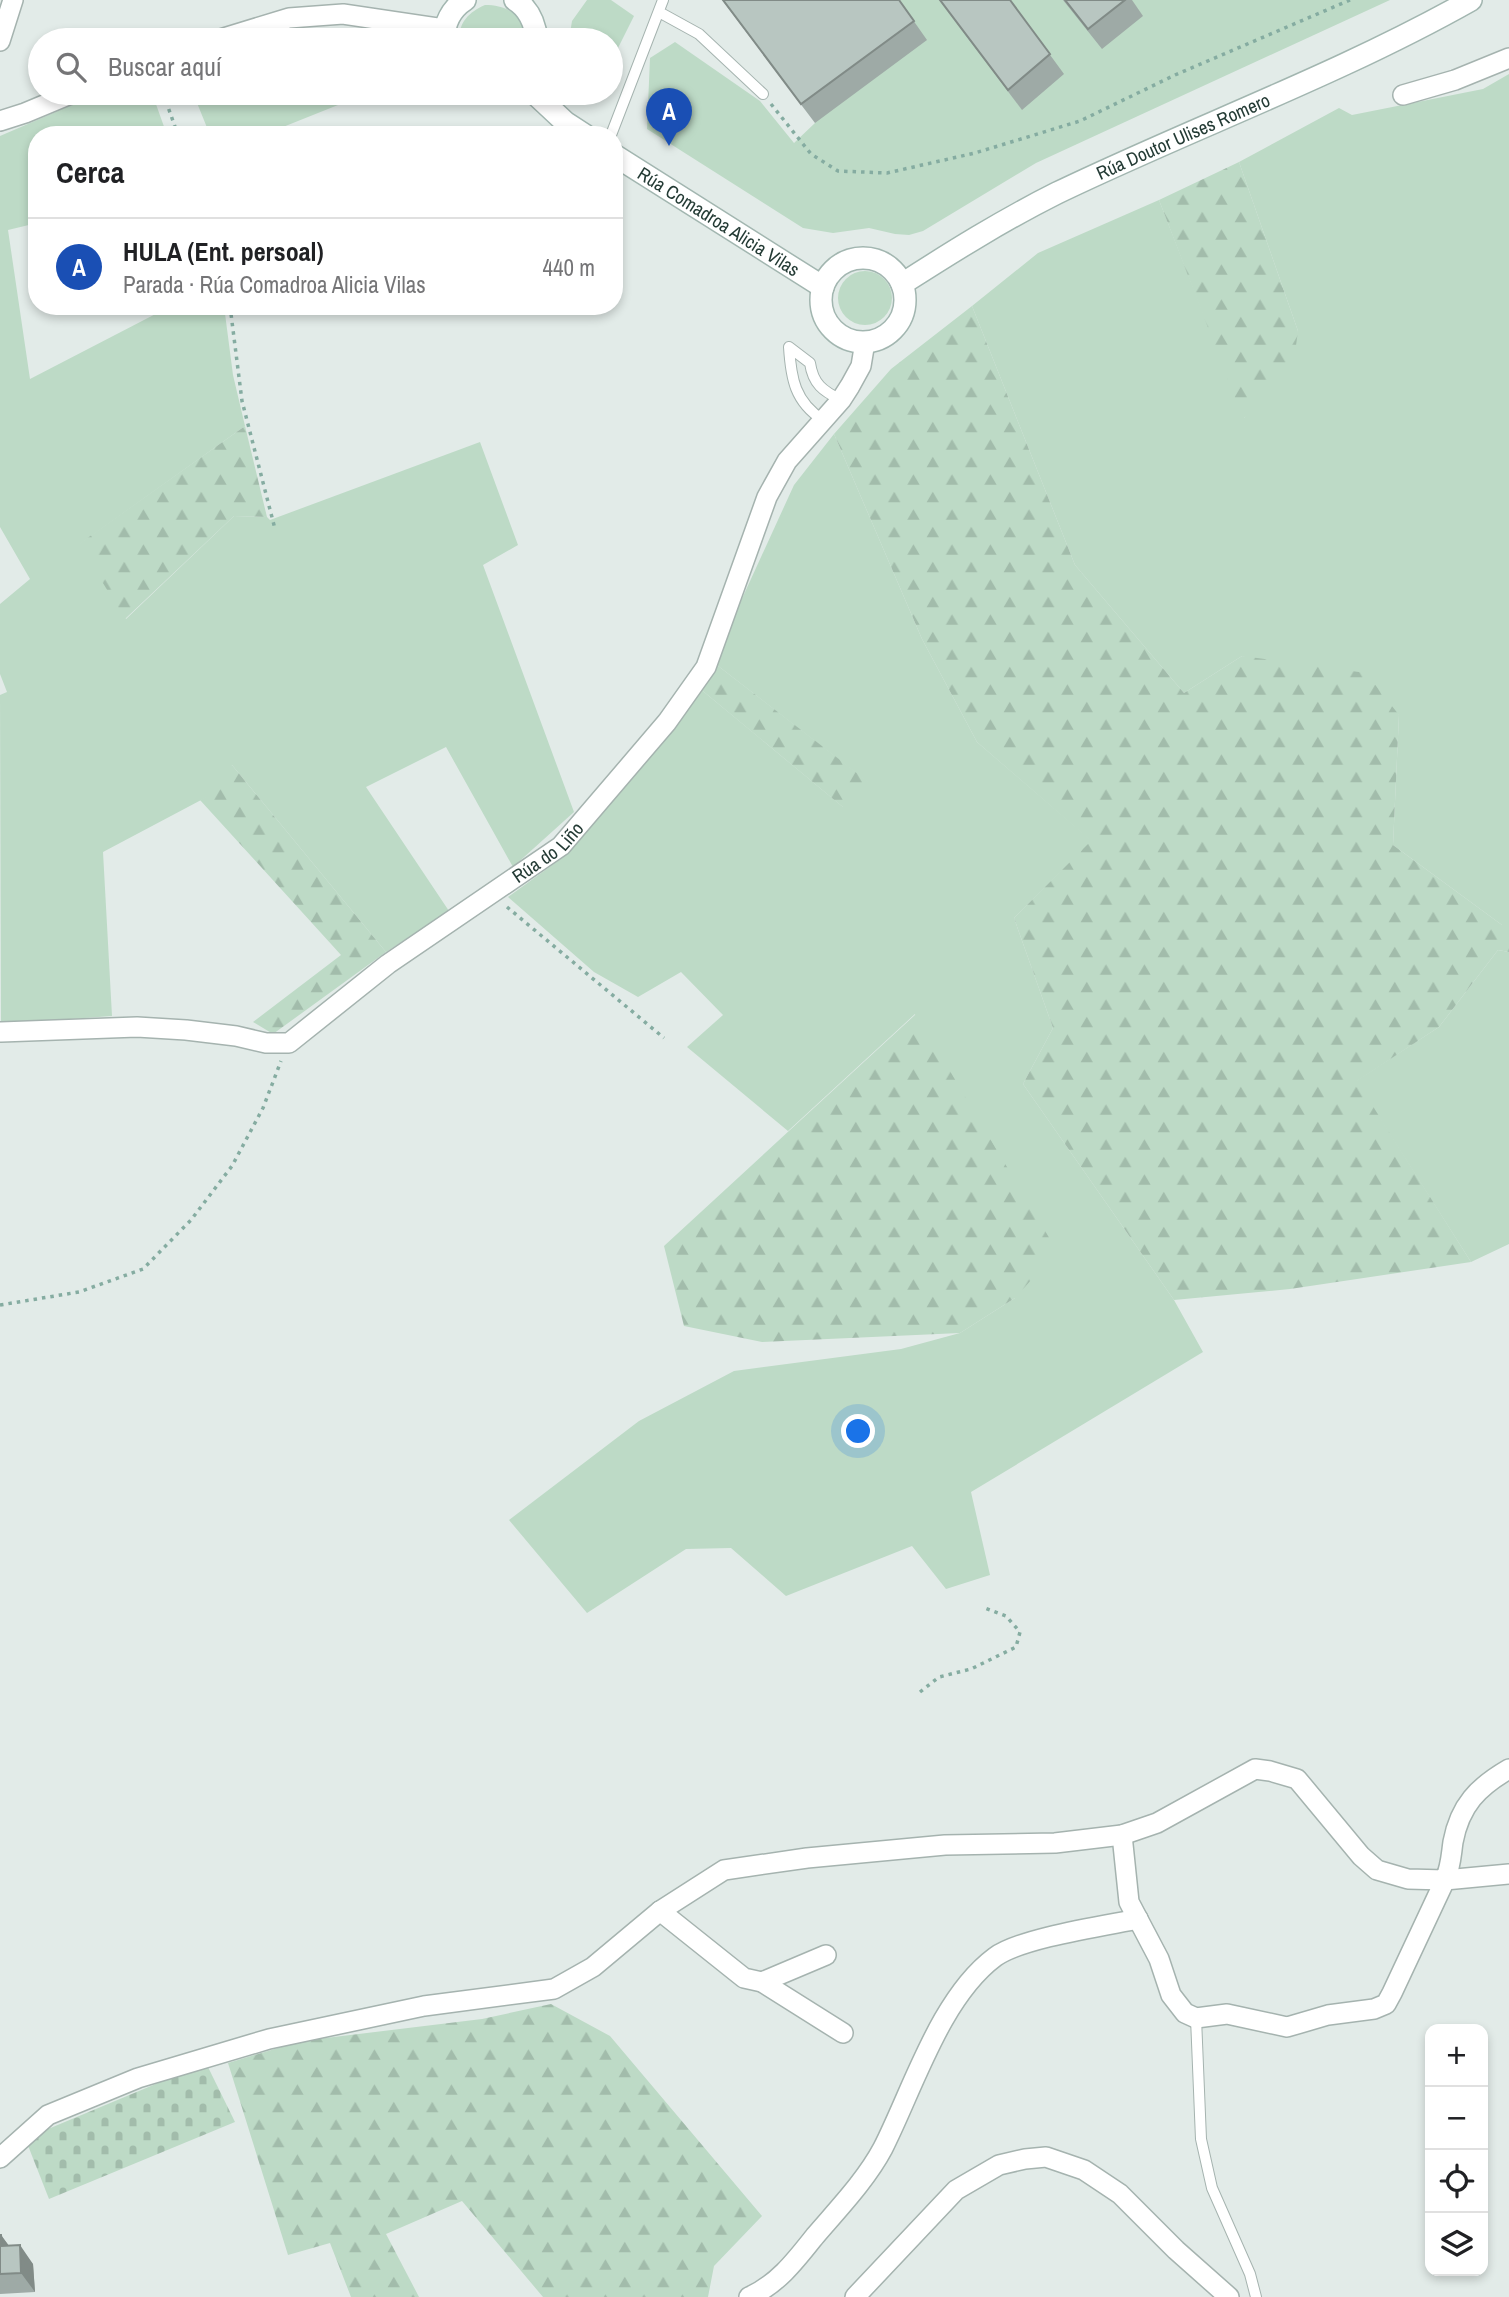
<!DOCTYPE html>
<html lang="es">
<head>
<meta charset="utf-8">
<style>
	body { margin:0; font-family:"Archivo Narrow",sans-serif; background:#f6f6f6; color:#202124 }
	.controls { position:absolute; right:21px; bottom:21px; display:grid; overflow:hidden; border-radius:14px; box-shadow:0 4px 10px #0003 }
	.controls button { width:63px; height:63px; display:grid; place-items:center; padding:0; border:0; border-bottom:2px solid #e0e0e0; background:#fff; color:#202124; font:35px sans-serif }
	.you { position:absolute; left:859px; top:1432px; width:24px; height:24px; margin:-18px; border:5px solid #fff; border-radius:50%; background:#1a73e8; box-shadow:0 0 0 10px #1a73e833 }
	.badge { display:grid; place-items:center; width:46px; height:46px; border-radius:50%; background:#d93025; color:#fff; font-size:23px; font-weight:700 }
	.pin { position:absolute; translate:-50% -58px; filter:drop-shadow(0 2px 4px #0008) }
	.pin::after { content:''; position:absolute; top:37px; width:24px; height:21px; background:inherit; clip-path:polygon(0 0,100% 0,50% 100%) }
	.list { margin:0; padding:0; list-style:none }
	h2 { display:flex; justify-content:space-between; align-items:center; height:91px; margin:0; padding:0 28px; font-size:30px }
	h2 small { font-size:23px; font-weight:400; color:#757577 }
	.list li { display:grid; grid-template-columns:46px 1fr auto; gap:21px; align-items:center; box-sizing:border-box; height:98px; padding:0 28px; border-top:2px solid #e0e0e0 }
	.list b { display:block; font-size:26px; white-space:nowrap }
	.list p { margin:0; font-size:23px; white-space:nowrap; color:#757577 }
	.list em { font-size:23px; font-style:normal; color:#757577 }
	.icon { flex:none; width:38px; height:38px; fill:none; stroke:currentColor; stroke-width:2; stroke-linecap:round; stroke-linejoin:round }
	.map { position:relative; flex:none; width:1509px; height:2297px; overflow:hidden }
	.search { position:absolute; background:#fff; box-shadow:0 4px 10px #0003; left:28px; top:28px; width:595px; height:77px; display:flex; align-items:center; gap:18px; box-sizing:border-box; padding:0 24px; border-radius:38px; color:#757577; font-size:26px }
	.panel { position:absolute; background:#fff; box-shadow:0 4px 10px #0003; left:28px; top:126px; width:595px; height:189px; border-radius:28px }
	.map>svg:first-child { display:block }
	.grass { fill:#bddac6 }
	.forest { fill:url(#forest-firs) }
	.cemetery { fill:url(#cemetery-stones) }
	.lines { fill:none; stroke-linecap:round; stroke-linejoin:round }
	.lane-casing { stroke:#a5b3af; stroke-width:12 }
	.street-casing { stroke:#a5b3af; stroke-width:22 }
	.secondary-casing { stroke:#a2b6b0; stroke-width:24 }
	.path { stroke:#85aca1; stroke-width:3.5; stroke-dasharray:3.5 5; stroke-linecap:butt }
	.lane { stroke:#fff; stroke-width:10 }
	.street { stroke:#fff; stroke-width:19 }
	.secondary { stroke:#fff; stroke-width:21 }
	.wall { fill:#9eaaa6 }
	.shaded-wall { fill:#818b87 }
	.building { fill:#b8c6c1; stroke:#818b87; stroke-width:2 }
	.labels { text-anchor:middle; stroke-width:5; stroke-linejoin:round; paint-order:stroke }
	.street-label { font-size:19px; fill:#243b35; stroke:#f3f8f5 }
</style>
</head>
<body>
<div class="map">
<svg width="1509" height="2297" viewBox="0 0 1509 2297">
	<defs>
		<pattern id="forest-firs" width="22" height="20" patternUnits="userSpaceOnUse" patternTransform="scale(1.75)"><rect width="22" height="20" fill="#bddac6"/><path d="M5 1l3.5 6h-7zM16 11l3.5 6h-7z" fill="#a2bcab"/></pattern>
		<pattern id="cemetery-stones" width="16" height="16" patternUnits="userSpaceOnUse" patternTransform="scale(1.75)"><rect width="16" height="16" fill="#bddac6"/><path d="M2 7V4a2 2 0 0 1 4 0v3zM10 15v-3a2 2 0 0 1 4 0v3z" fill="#a2bcab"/></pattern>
	</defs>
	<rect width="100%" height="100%" fill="#e2ebe8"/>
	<path class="grass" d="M587,0H611L634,16L618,48L611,45V40H569L572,21Z
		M898,0H939L1022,109L1009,0H1390L1036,163L923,231L909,235L895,234L869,228L833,233L803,228L647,129L650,58L675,42L760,101L794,143L815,123Z
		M485,5C508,5 525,16 525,40H459C459,22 469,12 485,5Z
		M1509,74V925H1502L1393,845L1399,715L1242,656L1184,693L1075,565L972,306L1038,253L1159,200L1244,418L1298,331L1239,162L1339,108L1352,115L1483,89Z
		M100,93H152L167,135H37V223L8,230L30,379L171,306H224L233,375L245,426L80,544L126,619L234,516L267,517L270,520L480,442L518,545L483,565L574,812L513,867L446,747L366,787L449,911L386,952L232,765L220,790L103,852L112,1016L1,1024L0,695L7,692L0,674V604L30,579L0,527V136Z
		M193,93H333L338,105L263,135H210Z
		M838 298a27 27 0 1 1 54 0a27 27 0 1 1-54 0Z
		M834,434L922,639L977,742L1092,841L1014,918L1053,1028L1023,1084L1174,1300L1203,1352L971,1492L990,1575L946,1589L912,1546L786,1596L731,1548L686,1549L587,1613L509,1520L639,1421L734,1371L901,1349L960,1333L1015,1298L915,1014L788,1131L687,1047L723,1015L681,972L638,997L594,972L508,897L562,858L634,777L698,687L843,807L869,783L713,662L794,485Z
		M1498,950L1509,952V1244L1471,1262L1356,1081L1439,1027Z"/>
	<path class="forest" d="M1239,162L1298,331L1293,367L1243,419L1159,200Z
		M972,306L1075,565L1184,693L1242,656L1366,673L1399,715L1393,845L1502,925H1509V952L1498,950L1439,1027L1357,1081L1471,1262L1290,1289L1174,1300L1023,1084L1053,1028L1014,918L1091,841L977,742L922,639L834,434L891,369Z
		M245,426L267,517L234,516L125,619L79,544Z
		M713,662L870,783L844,808L698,687Z
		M232,765L386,952L273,1034L253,1022L341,955L200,800L220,789L212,772Z
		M916,1014L1057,1251L1015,1298L960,1333L762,1342L684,1326L664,1246Z
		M551,2004L610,2036L762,2216L714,2266L708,2297H543L462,2201L386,2234L419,2297H351L330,2243L288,2255L228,2063L301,2041L482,2019Z"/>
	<path class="cemetery" d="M206,2063L235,2122L49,2199L27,2143L48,2129Z"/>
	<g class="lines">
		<g class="lane-casing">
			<path id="lane" d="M659,12L699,34L763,94
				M611,135L663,0
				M789,347C791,379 795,402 823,420
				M789,347L810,363C813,384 823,391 841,400
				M1196,2018L1201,2139L1212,2188L1250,2274L1256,2297"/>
		</g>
		<g class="street-casing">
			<g id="street">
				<path d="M217,40L289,18L343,14L444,29"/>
				<path d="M0,41L13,0"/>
				<path d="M1403,95L1455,80L1509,58"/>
				<path d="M0,121L25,113L73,93"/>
				<path id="s1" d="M1,1032L137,1027L186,1030L236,1036L266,1043H289L388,964L561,846L667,722L706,667L767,497L787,461L841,400L850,386L861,366L865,342"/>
				<path d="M1122,1835L1129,1902L1159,1959L1171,1995L1185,2013L1196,2018L1227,2014L1287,2027L1328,2015L1374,2009L1386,2004L1392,1993L1445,1880L1509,1874"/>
				<path d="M660,1911L744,1978L762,1982L843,2033"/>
				<path d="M762,1982L826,1955"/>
				<path d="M0,2158L48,2115L138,2078L269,2039L424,2006L554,1989L593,1967L660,1911L724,1870L807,1858L945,1845L1055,1843L1122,1835L1157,1823L1255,1769L1270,1771L1297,1779L1361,1856L1377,1870L1408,1879L1445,1880C1451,1866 1451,1856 1453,1842C1460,1805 1478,1787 1509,1769"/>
				<path d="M749,2297C778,2284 796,2260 815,2236C838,2209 866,2180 883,2148C913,2089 940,1998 995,1957C1021,1938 1103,1926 1138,1919"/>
				<path d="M855,2297L956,2190L999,2165L1025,2159L1046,2157L1084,2170L1120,2194L1176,2250L1229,2297"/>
			</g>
		</g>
		<g class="secondary-casing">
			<g id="secondary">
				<path d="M515,0C530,9 535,24 537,40"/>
				<path d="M444,40C444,24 451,9 465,0"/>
				<path d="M534,93L565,122L585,135"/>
				<path id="s2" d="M614,155L823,287"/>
				<circle cx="863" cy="300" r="42"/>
				<path id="s3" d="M902,284C952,252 1003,220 1057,193C1194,127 1338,75 1471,0"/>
			</g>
		</g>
		<path class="path" d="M163,93L178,135
			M771,104L811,154L838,171L887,173L975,153L1080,121L1175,75L1350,0
			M230,306L242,401L275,529
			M507,907L664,1038
			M0,1305L79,1292L143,1269L191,1220L232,1166L263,1108L281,1061
			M920,1692L939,1677L971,1669L1016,1647L1020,1632L1006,1616L985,1608"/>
		<use href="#lane" class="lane"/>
		<use href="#street" class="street"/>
		<use href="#secondary" class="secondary"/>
	</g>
	<path class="wall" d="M722,0H899L927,40L815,123Z
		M939,0H1010L1064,74L1022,110Z
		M1063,0H1132L1143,16L1102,49Z
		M0,2235H1L9,2246L33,2264L35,2292L0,2294Z"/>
	<path class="shaded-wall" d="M1,2235L15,2254L2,2246Z
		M20,2245L33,2264L35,2292L21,2273Z"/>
	<path class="building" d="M723,0H899L914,21L801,104Z
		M940,0H1010L1050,54L1008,90Z
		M1065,0H1125L1088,29Z
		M0,2235H1L2,2246L20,2245L21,2273L0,2274Z"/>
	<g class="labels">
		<g class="street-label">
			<text dy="7" stroke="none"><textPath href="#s3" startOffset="318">Rúa Doutor Ulises Romero</textPath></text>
			<text dy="7" stroke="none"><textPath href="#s2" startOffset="124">Rúa Comadroa Alicia Vilas</textPath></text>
			<text dy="7" stroke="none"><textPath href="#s1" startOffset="611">Rúa do Liño</textPath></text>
		</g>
	</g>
</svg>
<div class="controls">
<button>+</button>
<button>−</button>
<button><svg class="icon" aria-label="locate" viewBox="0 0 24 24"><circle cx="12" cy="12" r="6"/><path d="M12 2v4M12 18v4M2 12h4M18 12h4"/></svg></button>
<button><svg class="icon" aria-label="layers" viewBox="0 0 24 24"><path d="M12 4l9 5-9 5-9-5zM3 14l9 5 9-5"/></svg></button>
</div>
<div class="you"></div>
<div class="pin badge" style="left:669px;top:146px;background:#1a4fb4">A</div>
<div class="search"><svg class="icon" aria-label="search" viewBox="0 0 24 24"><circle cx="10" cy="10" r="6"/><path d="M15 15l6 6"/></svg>Buscar aquí</div>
<section class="panel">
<h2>Cerca<small></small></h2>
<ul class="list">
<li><span class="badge" style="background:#1a4fb4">A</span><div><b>HULA (Ent. persoal)</b><p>Parada · Rúa Comadroa Alicia Vilas</p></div><em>440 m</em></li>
</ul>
</section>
</div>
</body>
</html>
